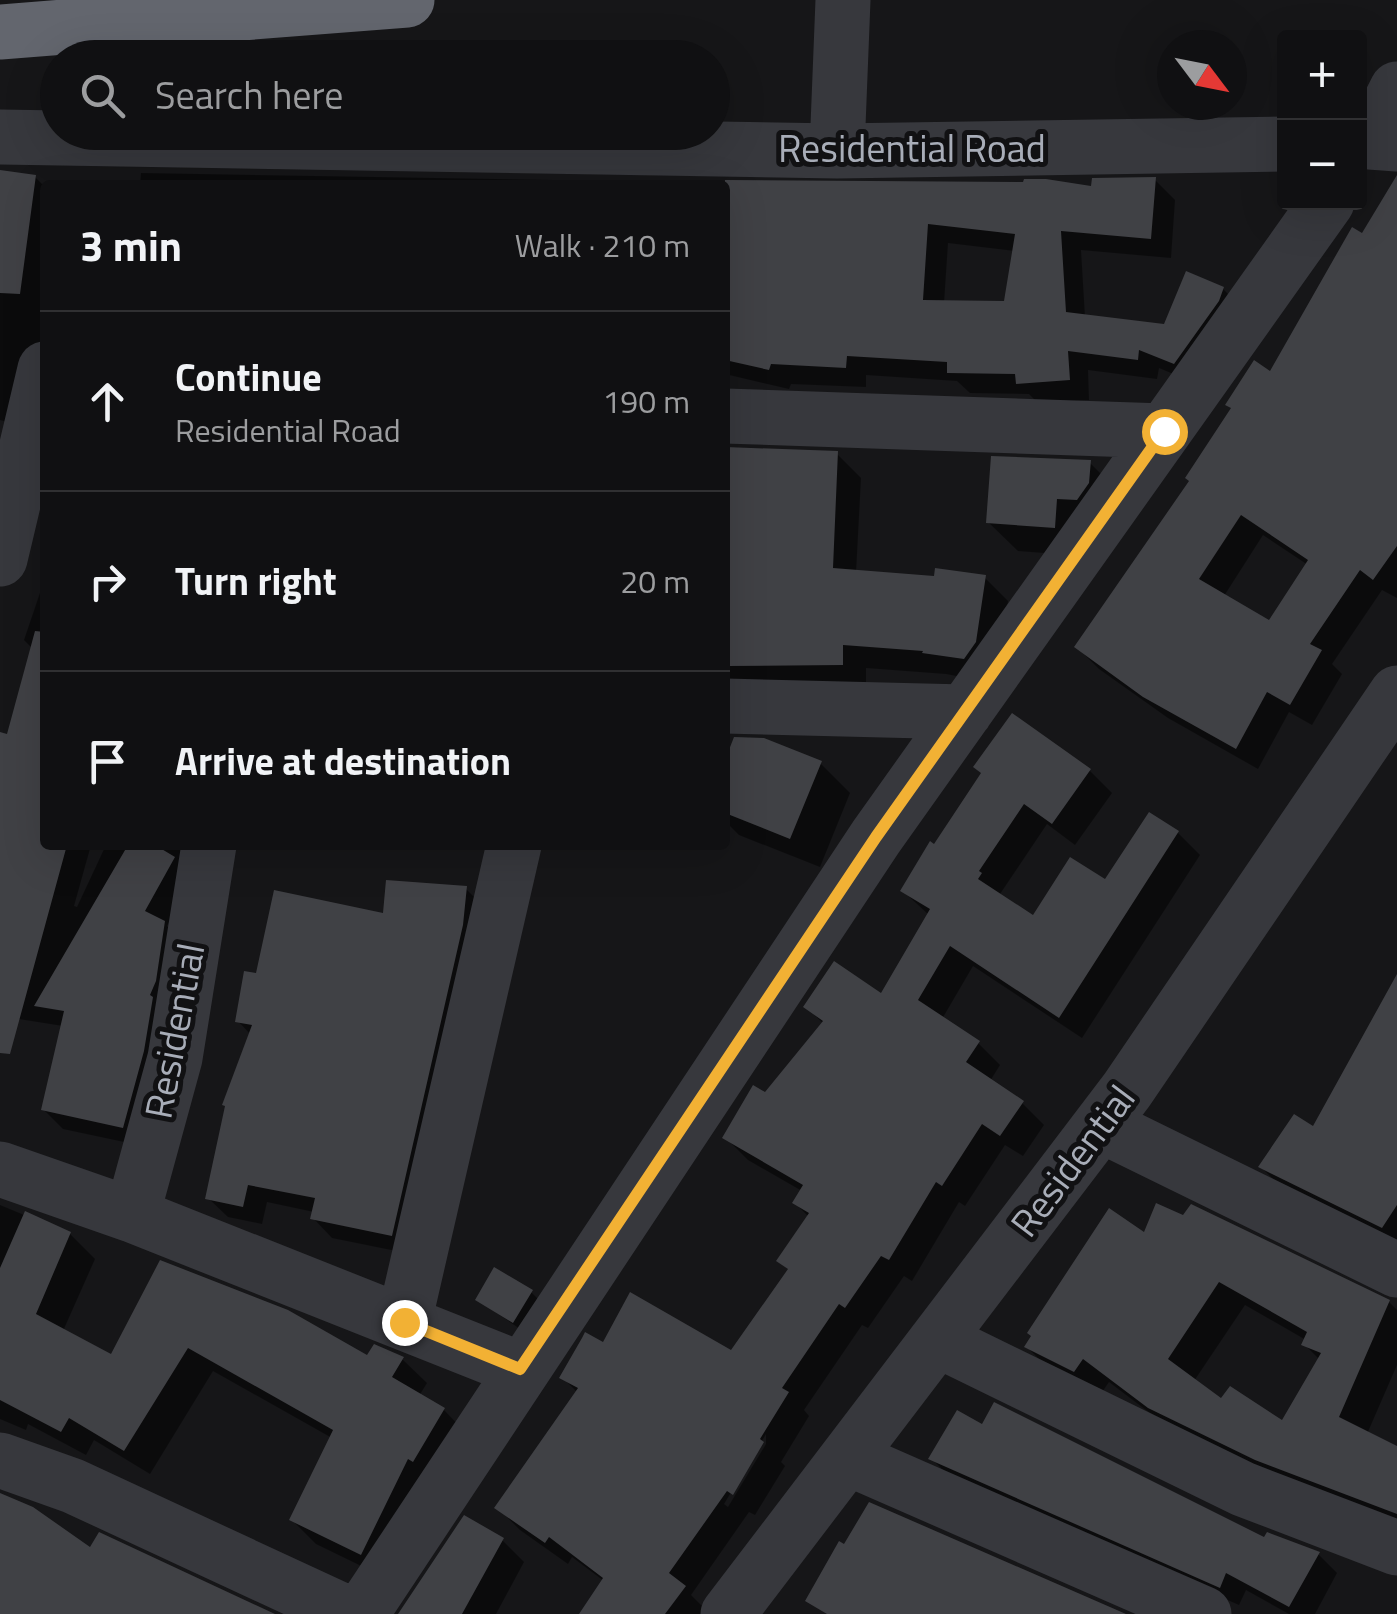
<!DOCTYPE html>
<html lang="en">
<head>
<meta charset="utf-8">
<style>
	body { margin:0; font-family:"Titillium Web",sans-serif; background:#1e1e20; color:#f1f3f6 }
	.controls { position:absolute; right:30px; top:30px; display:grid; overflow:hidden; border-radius:10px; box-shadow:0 10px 40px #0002 }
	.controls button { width:90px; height:90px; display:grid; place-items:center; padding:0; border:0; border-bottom:2px solid #303032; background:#101012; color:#f1f3f6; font:50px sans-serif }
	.compass { position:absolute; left:1157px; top:30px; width:90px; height:90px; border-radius:50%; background:#101012; box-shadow:0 10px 40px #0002; rotate:122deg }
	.stop { position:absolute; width:30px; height:30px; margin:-22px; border:8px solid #f2b134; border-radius:50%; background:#fff }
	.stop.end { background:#f2b134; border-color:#fff; box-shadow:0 2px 10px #0008 }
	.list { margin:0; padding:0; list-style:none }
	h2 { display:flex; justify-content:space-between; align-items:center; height:130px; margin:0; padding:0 40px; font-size:42px }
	h2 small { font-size:32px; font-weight:400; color:#9c9d9f }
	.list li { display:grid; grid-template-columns:65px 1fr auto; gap:30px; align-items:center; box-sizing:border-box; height:180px; padding:0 40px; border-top:2px solid #303032 }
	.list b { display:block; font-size:38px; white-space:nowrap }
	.list p { margin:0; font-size:32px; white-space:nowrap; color:#9c9d9f }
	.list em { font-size:32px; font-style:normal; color:#9c9d9f }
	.icon { flex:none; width:55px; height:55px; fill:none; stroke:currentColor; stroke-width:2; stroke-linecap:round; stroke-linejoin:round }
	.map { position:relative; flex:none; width:1397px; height:1614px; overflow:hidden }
	.search { position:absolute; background:#101012; box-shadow:0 10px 40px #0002; left:40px; top:40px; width:690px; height:110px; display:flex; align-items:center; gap:25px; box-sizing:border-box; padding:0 35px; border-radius:55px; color:#9c9d9f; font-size:38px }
	.panel { position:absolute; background:#101012; box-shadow:0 10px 40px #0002; left:40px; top:180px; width:690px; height:670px; border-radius:10px }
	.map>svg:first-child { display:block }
	.shadow { fill:#0007; fill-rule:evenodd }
	.building { fill:#404145; fill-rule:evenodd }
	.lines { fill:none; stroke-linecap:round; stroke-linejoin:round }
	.minor { stroke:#37383d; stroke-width:55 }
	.highway { stroke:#63666e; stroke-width:55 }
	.route { stroke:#f2b134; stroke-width:12 }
	.labels { text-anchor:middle; stroke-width:10; stroke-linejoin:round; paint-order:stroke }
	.street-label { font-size:38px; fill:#a8adb8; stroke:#111113 }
</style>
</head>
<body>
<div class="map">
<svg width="1397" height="1614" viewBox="0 0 1397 1614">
	<rect width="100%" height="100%" fill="#161618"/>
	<path class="shadow" d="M0,173L35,177L45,187V327L11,423L0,420Z
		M141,173L1093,189L1155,180L1175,200L1171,258L1081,250L1085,317L1165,327L1223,289L1243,309L1195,383L1159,368L1157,379L1088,370L1089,400L1038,403L1029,394L970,393L957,381L866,375V387L791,384L789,389L725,374V185H140ZM948,243L1015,251L1006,304L944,303Z
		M1397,193V598L1382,590L1332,664L1342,674L1312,725L1289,712L1258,769L1168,718L1099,669L1077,647L1271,374L1363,236ZM1263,535L1308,565L1270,623L1224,596Z
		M725,450L837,454L861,478L856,573L936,578L984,577L1008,601L999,666L988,682L946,674L866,668V688L725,682Z
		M1089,462L1119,492L1084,556L1018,551L988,522Z
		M45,578V845H91L74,906L77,907L106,845H206L194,880L167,926L184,943L143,1146L63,1129L43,1109L63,1026L0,1016V752L8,737L32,648L24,640Z
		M820,763L850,793L820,867L739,835L725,821V766Z
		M1090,771L1112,793L1075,845L1047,824L1000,894L1033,919L1105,883L1150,815L1178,833L1200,855L1082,1038L973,966L942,1019L978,1043L1000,1065L990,1081L1022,1103L1044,1125L1023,1156L1005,1145L965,1206L959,1202L912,1281L904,1276L868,1328L862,1325L804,1410L809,1416L781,1462L785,1466L755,1515L749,1512L691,1595L706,1610L703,1614H582L604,1581L572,1557L568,1564L520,1530L498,1508L578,1393L562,1377L604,1345L732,1353L790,1271L809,1217L795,1203L802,1191L748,1160L726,1138L824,1024L806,1007L882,997L929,915L903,891L934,847ZM766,1434V1444L728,1507L724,1504Z
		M466,889L485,908L411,1254L332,1238L313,1218L314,1212L267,1202L262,1224L228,1217L208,1198L251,1035L238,1021L258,975L385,916Z
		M1397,979V1247L1286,1192L1261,1167L1313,1130Z
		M0,1205L70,1234L95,1259L63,1331L112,1358L161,1263L368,1358L402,1359L427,1383L419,1396L444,1410L468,1435L386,1578L316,1544L292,1520L332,1438L213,1371L150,1474L94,1440L86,1455L28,1424L26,1430L0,1419Z
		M1145,1236L1389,1302L1397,1310V1365L1367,1434L1397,1449V1526L1175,1432L1109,1382L1100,1395L1052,1372L1027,1347ZM1245,1305L1306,1340L1304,1344L1320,1360L1283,1424L1221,1402L1194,1381Z
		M531,1292L540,1301L523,1331L478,1300Z
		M982,1428L1265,1540L1318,1554L1337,1573L1315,1614H1289L1246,1590L1239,1605L951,1478L932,1459Z
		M502,1540L524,1562L496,1614H400Z"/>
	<path class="building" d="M0,170L36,175L20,294L0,293Z
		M1397,175V546L1373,580L1360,570L1310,644L1322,650L1290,705L1267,692L1236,749L1143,697L1074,647L1189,481L1185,478L1231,408L1225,405L1254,360L1270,371L1352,227L1362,233ZM1241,515L1308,560L1269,620L1199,579Z
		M1156,177L1151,239L1061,231L1066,312L1164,324L1186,271L1224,287L1219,301L1174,364L1139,350L1138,360L1068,351L1070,380L1016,384L1015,374L947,373V362L847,356L846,368L771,364L769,370L725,360V180L1023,182L1024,179H1046L1091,186L1092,178ZM928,224L1015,234L1004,301L923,300Z
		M725,447L838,451L833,568L934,576L935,568L986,575L976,642L964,659L922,653L923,651L843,645V665L727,666Z
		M991,456L1091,460L1089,483L1077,500L1057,499L1055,528L986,523Z
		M35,631L45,632V845H67L10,1054L0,1053V732L7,734Z
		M1012,713L1091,769L1052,824L1024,804L979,871L982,873L978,879L1033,915L1070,857L1105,879L1149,812L1179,831L1059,1018L950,946L918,1000L980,1041L966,1062L1024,1101L1000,1136L982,1124L942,1186L936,1182L889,1260L881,1256L845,1308L839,1304L782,1388L789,1392L760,1439L764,1442L733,1495L727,1491L669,1573L686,1586L665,1614H579L603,1578L549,1537L545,1543L494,1508L578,1388L559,1378L582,1338L585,1332L603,1342L630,1292L731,1350L788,1269L776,1261L809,1213L792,1203L803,1185L722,1138L753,1085L765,1092L823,1021L803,1007L834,961L881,993L930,909L900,891L930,841L934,844L981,773L973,767Z
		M734,737L764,738L822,761L790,839L725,813V760Z
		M128,845H155L175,857L145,911L165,921L156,981L150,995L153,997L144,1051L123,1128L41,1110L64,1011L34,1006Z
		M386,880L467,886L463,925L392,1236L310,1219L315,1198L248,1185L243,1207L205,1199L225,1106L222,1105L252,1025L235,1022L244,971L256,973L274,890L383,913Z
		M1397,974V1205L1382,1228L1258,1167L1294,1114L1313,1126Z
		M1156,1203L1183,1215L1191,1204L1390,1300L1339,1417L1397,1446V1514L1255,1460L1148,1408L1083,1359L1074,1372L1024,1347L1031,1336L1027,1333L1109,1208L1144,1232ZM1219,1282L1307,1332L1301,1345L1321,1353L1282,1420L1230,1386L1221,1398L1168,1359Z
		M25,1211L71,1232L36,1314L111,1354L160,1260L288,1310L367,1355L374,1344L404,1357L392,1377L445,1408L413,1462L408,1459L361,1555L289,1520L333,1430L188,1348L124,1451L69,1418L61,1432L0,1400V1268Z
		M494,1267L533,1290L513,1323L475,1300Z
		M994,1402L1264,1537L1267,1532L1320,1552L1289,1607L1226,1573L1220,1588L928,1459L957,1410L982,1424Z
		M0,1493L33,1507L90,1547L99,1532L275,1614H0Z
		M869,1502L1126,1614H827L805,1601L839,1541L844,1544Z
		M464,1515L504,1538L462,1614H398Z"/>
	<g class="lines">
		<path class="minor" d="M1397,89L1370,142L1397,144
			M0,137L837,151L1284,144
			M837,151L843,0
			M725,416L1164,431
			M0,559L45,369
			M725,706L965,712
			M1101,1125L1397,1270
			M0,1169L132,1215L520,1369
			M132,1215L175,1058L209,845
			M404,1322L514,845
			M938,1340L1243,1489L1397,1548
			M848,1458L1204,1614
			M0,1460L73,1486L349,1614
			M361,1614L876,837L1327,202
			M728,1614L1127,1090L1397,693"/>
		<path class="highway" d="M0,32L407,0"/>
	</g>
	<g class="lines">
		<path class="route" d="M404,1322L520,1369L876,837L1164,431"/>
	</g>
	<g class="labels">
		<g class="street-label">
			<text x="912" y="162">Residential Road</text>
			<text transform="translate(175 1031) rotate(-79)" y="13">Residential</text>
			<text transform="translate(1073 1161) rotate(-53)" y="13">Residential</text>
		</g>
	</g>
</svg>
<div class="controls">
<button>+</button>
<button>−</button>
</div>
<svg class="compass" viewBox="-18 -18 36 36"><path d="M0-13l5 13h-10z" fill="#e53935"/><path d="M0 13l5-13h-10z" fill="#9c9d9f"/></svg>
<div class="stop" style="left:1164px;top:431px"></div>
<div class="stop end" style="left:404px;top:1322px"></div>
<div class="search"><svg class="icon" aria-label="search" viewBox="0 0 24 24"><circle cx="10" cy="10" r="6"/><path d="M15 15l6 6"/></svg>Search here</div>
<section class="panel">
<h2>3 min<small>Walk · 210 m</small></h2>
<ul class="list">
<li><svg class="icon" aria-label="ahead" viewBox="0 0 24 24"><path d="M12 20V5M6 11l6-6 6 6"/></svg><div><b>Continue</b><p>Residential Road</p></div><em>190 m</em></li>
<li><svg class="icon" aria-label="right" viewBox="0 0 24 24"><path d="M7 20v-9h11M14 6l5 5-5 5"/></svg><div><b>Turn right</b></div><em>20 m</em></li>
<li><svg class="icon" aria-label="arrive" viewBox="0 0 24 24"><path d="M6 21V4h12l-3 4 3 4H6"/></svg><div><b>Arrive at destination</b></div></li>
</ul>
</section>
</div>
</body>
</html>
